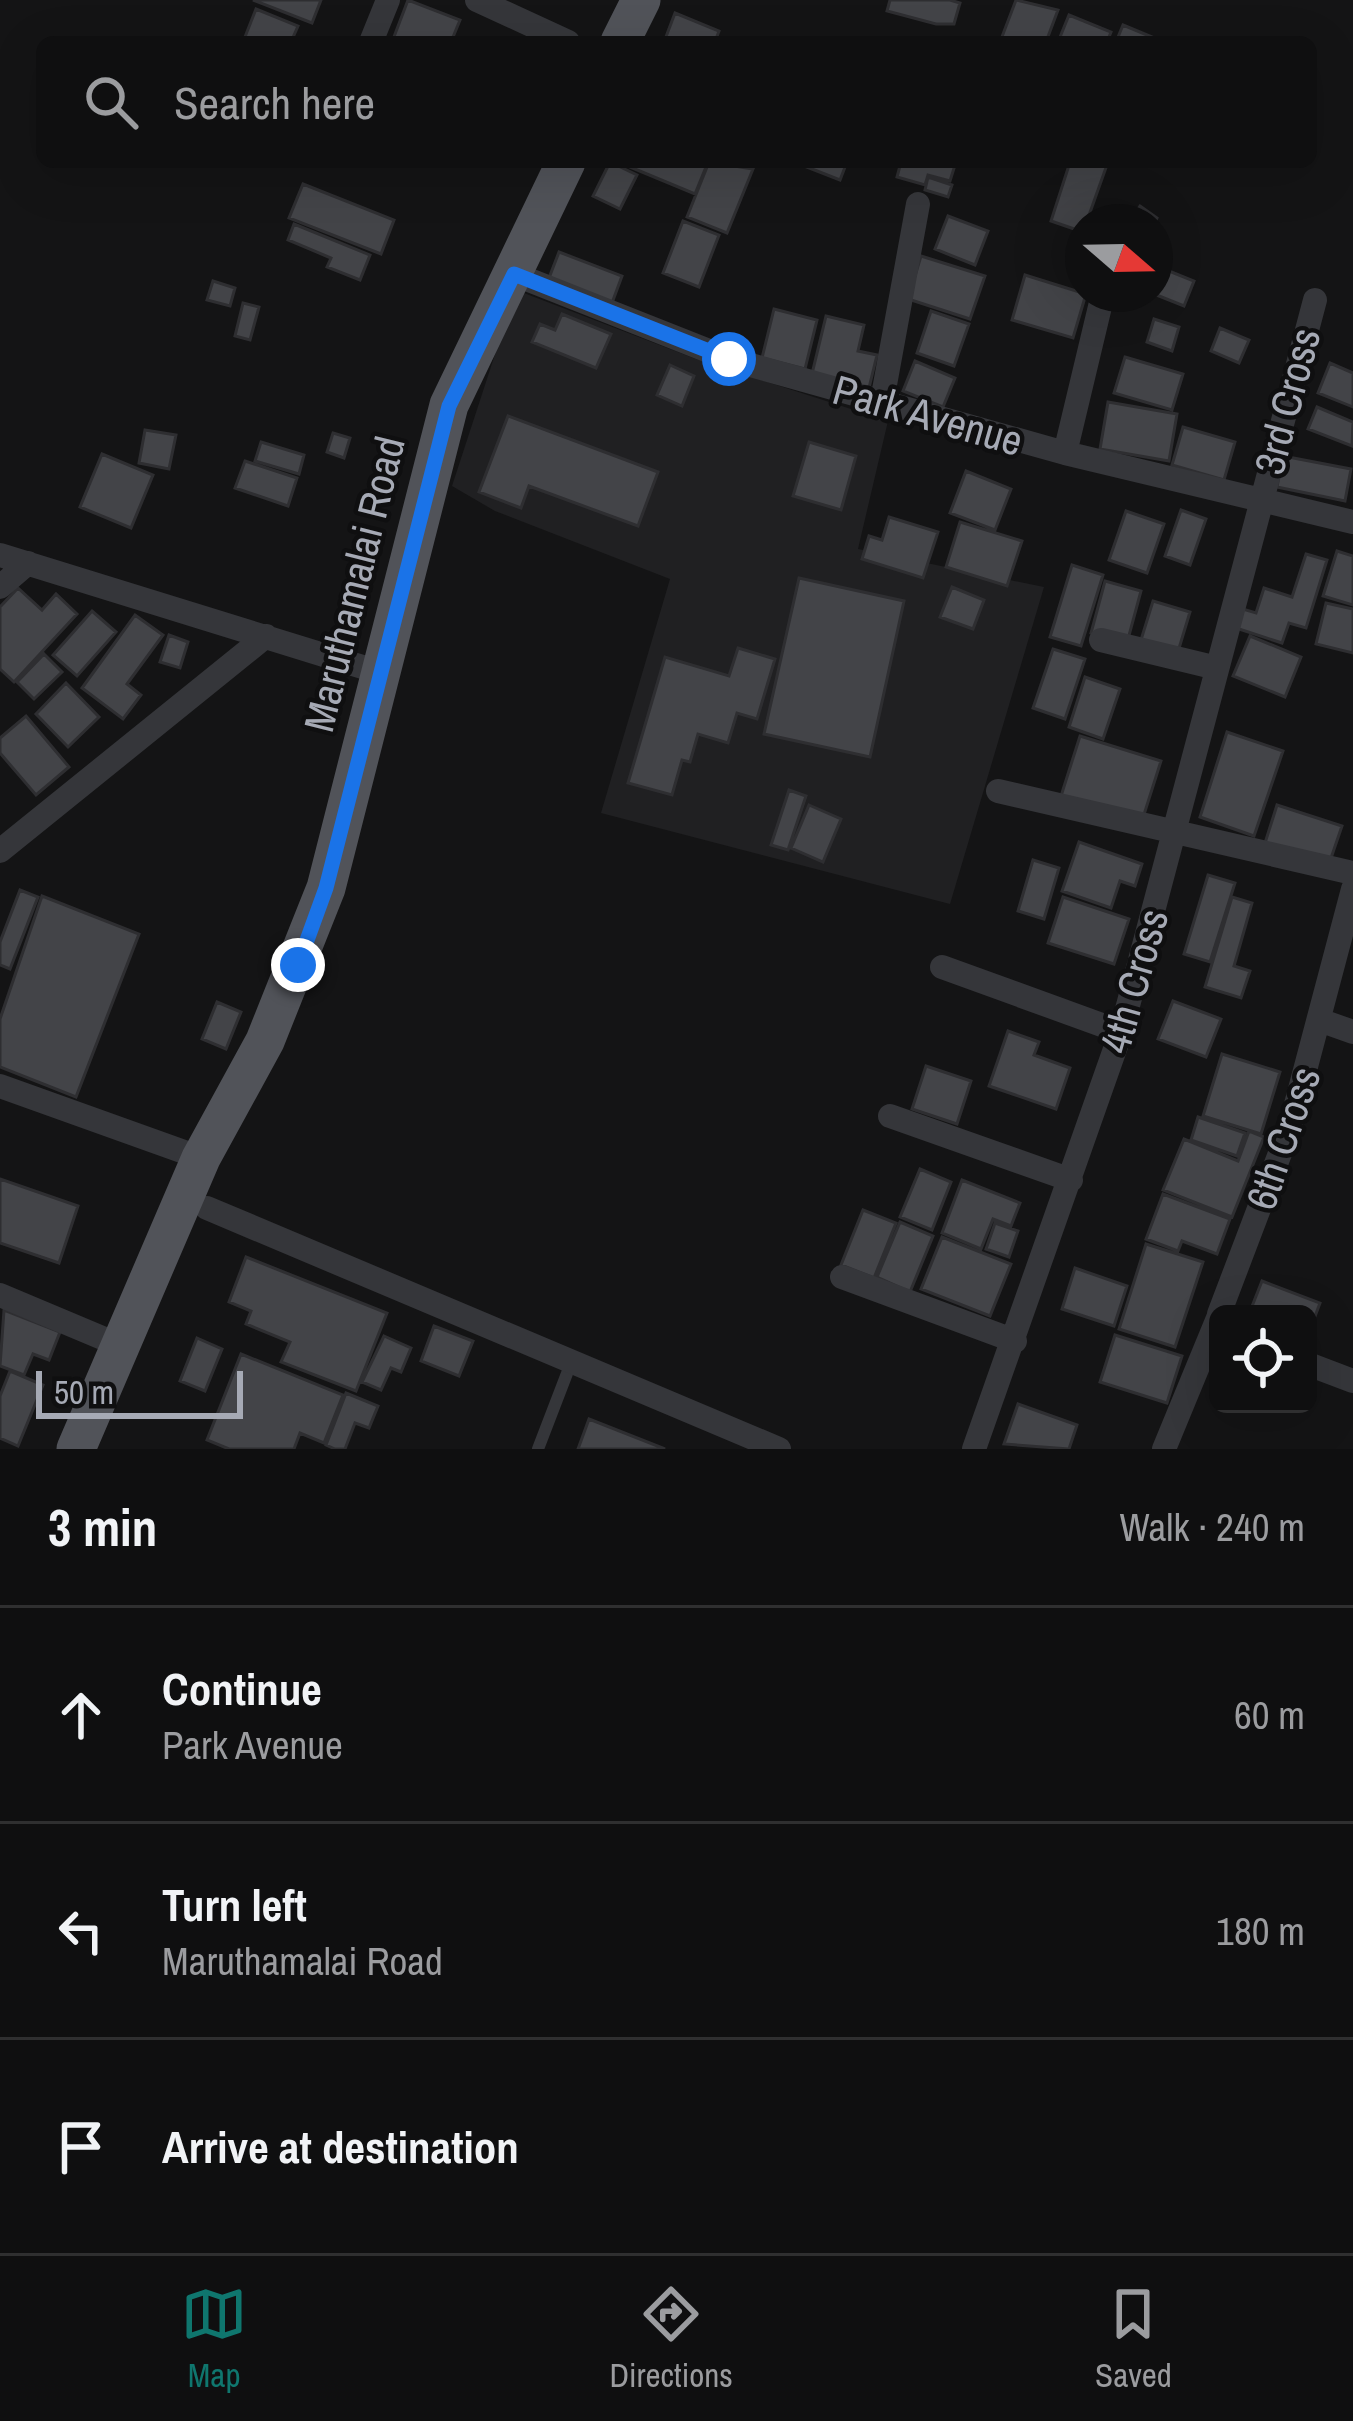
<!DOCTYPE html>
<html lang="en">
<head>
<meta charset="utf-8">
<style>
	body { margin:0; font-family:"Archivo Narrow",sans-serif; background:#1d1d1e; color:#f1f3f6 }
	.controls { position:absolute; right:36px; bottom:36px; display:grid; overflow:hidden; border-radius:18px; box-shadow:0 12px 48px #0002 }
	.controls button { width:108px; height:108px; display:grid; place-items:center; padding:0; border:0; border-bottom:3px solid #2f2f30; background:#0f0f10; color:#f1f3f6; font:60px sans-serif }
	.compass { position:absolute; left:1065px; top:204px; width:108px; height:108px; border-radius:50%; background:#0f0f10; box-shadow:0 12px 48px #0002; rotate:110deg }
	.scale { position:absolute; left:36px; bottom:30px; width:207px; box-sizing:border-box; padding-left:12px; border:6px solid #a6aab5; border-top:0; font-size:33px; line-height:42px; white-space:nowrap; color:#a6aab5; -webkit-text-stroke:9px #0f0f10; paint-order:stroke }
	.stop { position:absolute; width:36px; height:36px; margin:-27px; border:9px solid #1a73e8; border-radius:50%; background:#fff }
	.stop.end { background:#1a73e8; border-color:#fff; box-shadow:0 3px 12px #0008 }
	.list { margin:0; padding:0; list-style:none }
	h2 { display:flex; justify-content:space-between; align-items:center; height:156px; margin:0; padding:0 48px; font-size:51px }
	h2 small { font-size:39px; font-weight:400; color:#9b9c9f }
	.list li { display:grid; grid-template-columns:78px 1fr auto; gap:36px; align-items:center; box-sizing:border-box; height:216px; padding:0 48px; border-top:3px solid #2f2f30 }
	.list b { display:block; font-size:45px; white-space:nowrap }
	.list p { margin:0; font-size:39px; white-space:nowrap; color:#9b9c9f }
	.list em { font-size:39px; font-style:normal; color:#9b9c9f }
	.icon { flex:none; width:66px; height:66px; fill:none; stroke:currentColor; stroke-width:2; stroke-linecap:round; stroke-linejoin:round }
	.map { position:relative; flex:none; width:1353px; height:1449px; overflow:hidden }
	.search { position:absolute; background:#0f0f10; box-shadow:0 12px 48px #0002; left:36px; right:36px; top:36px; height:132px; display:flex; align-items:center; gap:30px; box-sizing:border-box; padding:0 42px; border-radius:18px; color:#9b9c9f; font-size:45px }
	.sheet { height:804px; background:#0f0f10 }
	nav { display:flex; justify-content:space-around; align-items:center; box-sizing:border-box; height:168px; border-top:3px solid #2f2f30; background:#0f0f10; font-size:33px; color:#9b9c9f }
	nav a { display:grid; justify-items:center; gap:6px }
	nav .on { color:#0f766e }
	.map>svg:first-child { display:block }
	.built { fill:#202022 }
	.building { fill:#434448; stroke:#2e2e31; stroke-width:3 }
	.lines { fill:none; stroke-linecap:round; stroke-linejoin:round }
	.lane { stroke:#35363a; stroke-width:12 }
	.street { stroke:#35363a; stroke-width:24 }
	.primary { stroke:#515359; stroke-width:39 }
	.route { stroke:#1a73e8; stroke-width:15 }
	.labels { text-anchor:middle; stroke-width:9; stroke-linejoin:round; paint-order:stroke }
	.street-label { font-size:42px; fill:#a6aab5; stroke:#0f0f10 }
</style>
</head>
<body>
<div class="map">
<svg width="1353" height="1449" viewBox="0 0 1353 1449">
	<rect width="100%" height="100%" fill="#141415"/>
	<path class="built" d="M516,290L696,359L888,421L858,549L1044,587L950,904L601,813L670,579L495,511L452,486Z"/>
	<path class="building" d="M253,0H321L312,23Z
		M408,0L460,20L451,42H392Z
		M890,0H950L960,3L954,24H936L887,11Z
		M1016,0L1058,10L1046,42H1000Z
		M256,9L298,26L291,42H243Z
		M675,13L719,31L715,42H664Z
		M1069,15L1111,32L1107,42H1058Z
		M1123,25L1164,42H1116Z
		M610,162L637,175L620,209L593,196Z
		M618,162H708L695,194Z
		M709,162L753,169L727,233L687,217Z
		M794,162H847L840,180Z
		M901,162H956L950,181L928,175L925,185L897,177Z
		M1070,162H1108L1083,232L1051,221Z
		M928,177L952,185L948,197L925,190Z
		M303,184L394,220L381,254L289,218Z
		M1140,206L1157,218L1155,222H1129Z
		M948,216L988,231L975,265L935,249Z
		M683,221L719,235L699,287L663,273Z
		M294,224L370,255L360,280L327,267L331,258L288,240Z
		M559,252L622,276L612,303L549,278Z
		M921,256L985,276L970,319L908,299Z
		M1159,267L1194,281L1184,306L1154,294Z
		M1025,275L1086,294L1073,338L1012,320Z
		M213,281L235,288L230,306L207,300Z
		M243,303L259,307L250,340L235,336Z
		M774,309L817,320L805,369L762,358Z
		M931,311L969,324L954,366L917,353Z
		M562,314L611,334L596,368L532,342L540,324L555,330Z
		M826,316L864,325L858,351L877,355L868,392L811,378Z
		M1154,319L1179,327L1172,351L1147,342Z
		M1220,328L1249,340L1239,363L1211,351Z
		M1125,357L1183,374L1172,410L1114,393Z
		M915,361L955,378L943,407L903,391Z
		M1330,363L1353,373V407L1318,393Z
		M670,365L694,376L682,406L657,395Z
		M1108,402L1177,414L1169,461L1100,449Z
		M1317,407L1353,422L1352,446L1308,429Z
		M508,416L658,472L638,526L529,486L521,508L479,492Z
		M1183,427L1235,442L1224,480L1172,465Z
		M145,430L176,435L169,469L139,463Z
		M333,433L350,438L344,458L327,452Z
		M261,442L304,455L299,474L255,461Z
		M809,442L856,456L841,510L793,496Z
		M102,454L153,475L131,528L80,507Z
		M1283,456L1351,469L1345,501L1277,487Z
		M245,461L297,478L288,506L235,488Z
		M966,471L1011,489L995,530L950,513Z
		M1181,510L1206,519L1190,565L1165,556Z
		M1126,511L1164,524L1147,573L1109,560Z
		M889,517L938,532L923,578L862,559L869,536L882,540Z
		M960,522L1022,541L1007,586L946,567Z
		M1337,551L1353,556V605L1323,596Z
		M1306,554L1327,560L1306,628L1289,623L1282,643L1236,628L1243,609L1256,613L1264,588L1292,597Z
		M1072,565L1103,575L1081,646L1050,637Z
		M799,578L904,601L870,757L764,734Z
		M1105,581L1141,591L1127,643L1091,633Z
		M952,587L984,600L973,629L940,617Z
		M18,588L42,610L56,594L77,614L14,682L0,669V607Z
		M1153,601L1190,612L1177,655L1140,643Z
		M1326,603L1353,609V653L1316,644Z
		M92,611L116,632L77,676L53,655Z
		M135,615L163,635L127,684L141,695L123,719L82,688Z
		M169,635L188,642L180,668L160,662Z
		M1250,636L1301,657L1285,697L1233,676Z
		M738,648L775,659L757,719L737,713L728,743L698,734L690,762L682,760L672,795L628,783L665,657L729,676Z
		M1053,649L1085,659L1065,719L1033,708Z
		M44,654L62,672L34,699L17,682Z
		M1085,677L1120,689L1103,739L1069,727Z
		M66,683L99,717L68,747L36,714Z
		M26,716L69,767L36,795L0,753V738Z
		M1227,732L1283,751L1254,836L1200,817Z
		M1080,736L1161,761L1142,821L1061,796Z
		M789,790L806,796L788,850L771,845Z
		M809,805L841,819L823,862L791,848Z
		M1277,805L1342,826L1329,864L1265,843Z
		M1079,842L1142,864L1135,886L1120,881L1111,908L1062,891Z
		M1033,860L1059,868L1044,919L1018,911Z
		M1208,875L1235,883L1210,962L1184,954Z
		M20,890L38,897L10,969L0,965V942Z
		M42,896L139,934L76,1097L0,1067V1019Z
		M1063,897L1129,919L1114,964L1048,943Z
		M1232,897L1252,903L1234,966L1250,971L1241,998L1205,987Z
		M1173,1001L1221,1019L1206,1057L1158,1039Z
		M217,1002L241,1012L226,1049L202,1039Z
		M1008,1031L1039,1042L1034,1055L1070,1068L1056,1109L989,1086Z
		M1222,1054L1280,1072L1261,1134L1203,1116Z
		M926,1066L971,1081L957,1124L912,1109Z
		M1198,1117L1245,1133L1237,1156L1191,1140Z
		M1249,1131L1264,1137L1232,1217L1163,1190L1184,1139L1238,1161Z
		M920,1169L951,1182L932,1230L900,1217Z
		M0,1179L78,1206L59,1263L0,1243Z
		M962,1180L1020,1203L1011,1226L993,1219L981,1249L942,1233Z
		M1163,1194L1230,1219L1217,1254L1182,1241L1178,1251L1146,1239Z
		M863,1210L896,1223L874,1278L841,1265Z
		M900,1222L933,1236L910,1292L877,1277Z
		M995,1223L1018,1231L1009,1257L986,1249Z
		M942,1237L1011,1264L990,1316L921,1289Z
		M1146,1244L1203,1262L1175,1347L1119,1329Z
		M246,1257L387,1313L356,1391L281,1362L290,1342L246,1324L251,1311L229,1302Z
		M1075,1268L1127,1286L1114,1326L1062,1309Z
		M1262,1281L1320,1303L1308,1335V1314H1249Z
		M4,1310L60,1332L49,1360L33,1354L24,1375L0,1366Z
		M434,1326L473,1341L459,1376L421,1361Z
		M1115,1335L1182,1356L1167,1403L1100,1382Z
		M384,1336L411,1348L401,1372L391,1368L381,1390L362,1382Z
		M197,1338L222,1349L205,1391L180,1381Z
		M241,1354L343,1395L324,1443L300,1433L294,1449H229L207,1440Z
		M10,1371L43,1385L18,1446L0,1438V1396Z
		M346,1393L378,1406L369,1428L355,1423L345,1449H335L326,1445Z
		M1018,1404L1077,1425L1069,1449L1004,1444Z
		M589,1419L665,1449H578Z"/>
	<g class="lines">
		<path class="lane" d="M538,1449L571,1363"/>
		<path class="street" d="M477,0L568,42
			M371,42L388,0
			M514,274L729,359L1065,453L1353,522
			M882,401L918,204
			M1065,453L1103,294
			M0,555L382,673
			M0,587L28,563
			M1101,640L1217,668
			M998,791L1353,873
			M0,851L266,636
			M942,967L1121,1032
			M1322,1021L1353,1032
			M0,1086L201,1158
			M890,1116L1071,1180
			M207,1208L779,1449
			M842,1277L1015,1341
			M0,1295L119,1345
			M1219,1314L1290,1127L1353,889
			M1308,1364L1353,1381
			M974,1449L1121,1032L1315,300
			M1164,1449L1218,1318"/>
		<path class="primary" d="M620,42L641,0
			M76,1449L201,1158L265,1041L326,888L449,405L566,162"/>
	</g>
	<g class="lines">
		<path class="route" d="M298,965L326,888L449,406L514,274L729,359"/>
	</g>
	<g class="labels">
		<g class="street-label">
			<text transform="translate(1287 401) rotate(-75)" y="15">3rd Cross</text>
			<text transform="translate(928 415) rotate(16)" y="15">Park Avenue</text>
			<text transform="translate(354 584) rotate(-76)" y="15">Maruthamalai Road</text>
			<text transform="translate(1134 981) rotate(-74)" y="15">4th Cross</text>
			<text transform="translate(1283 1138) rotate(-71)" y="15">6th Cross</text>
		</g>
	</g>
</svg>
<div class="controls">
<button><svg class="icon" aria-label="locate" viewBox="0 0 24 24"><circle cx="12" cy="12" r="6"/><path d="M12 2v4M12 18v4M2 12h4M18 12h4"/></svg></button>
</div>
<svg class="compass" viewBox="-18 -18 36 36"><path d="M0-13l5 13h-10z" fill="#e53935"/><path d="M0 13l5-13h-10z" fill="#9b9c9f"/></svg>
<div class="scale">50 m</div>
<div class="stop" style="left:729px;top:359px"></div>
<div class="stop end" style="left:298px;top:965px"></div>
<div class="search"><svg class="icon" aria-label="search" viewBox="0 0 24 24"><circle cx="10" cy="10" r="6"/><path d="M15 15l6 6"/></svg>Search here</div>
</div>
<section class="sheet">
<h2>3 min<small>Walk · 240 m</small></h2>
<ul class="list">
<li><svg class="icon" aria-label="ahead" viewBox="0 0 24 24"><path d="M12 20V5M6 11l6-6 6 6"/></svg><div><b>Continue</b><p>Park Avenue</p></div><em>60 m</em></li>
<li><svg class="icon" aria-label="left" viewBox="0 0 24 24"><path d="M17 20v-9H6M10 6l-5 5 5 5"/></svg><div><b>Turn left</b><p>Maruthamalai Road</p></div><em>180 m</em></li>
<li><svg class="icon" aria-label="arrive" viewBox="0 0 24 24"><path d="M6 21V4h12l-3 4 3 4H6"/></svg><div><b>Arrive at destination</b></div></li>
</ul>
</section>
<nav>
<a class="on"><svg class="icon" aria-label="map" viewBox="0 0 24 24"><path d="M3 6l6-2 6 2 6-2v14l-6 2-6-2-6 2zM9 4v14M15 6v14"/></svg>Map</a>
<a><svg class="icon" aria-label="directions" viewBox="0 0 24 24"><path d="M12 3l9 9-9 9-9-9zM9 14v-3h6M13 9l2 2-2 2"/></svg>Directions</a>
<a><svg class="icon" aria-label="saved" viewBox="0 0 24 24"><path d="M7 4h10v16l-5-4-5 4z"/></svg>Saved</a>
</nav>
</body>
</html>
